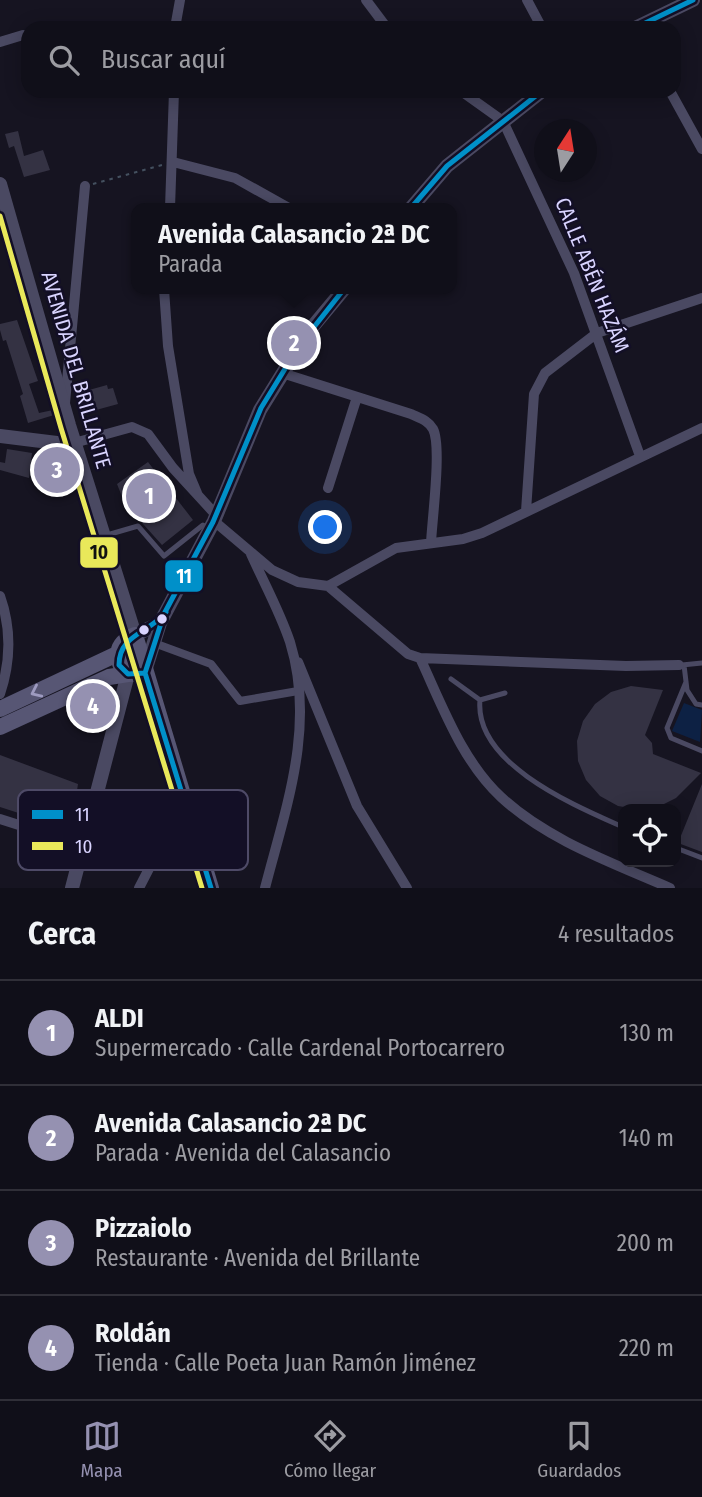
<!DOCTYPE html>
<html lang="es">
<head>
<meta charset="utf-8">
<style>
	body { margin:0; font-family:"Fira Sans Condensed",sans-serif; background:#191822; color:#f1f3f6 }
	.controls { position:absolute; right:21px; bottom:21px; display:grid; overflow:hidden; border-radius:14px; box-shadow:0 4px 18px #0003 }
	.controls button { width:63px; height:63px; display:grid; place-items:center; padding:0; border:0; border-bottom:2px solid #302f38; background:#100f19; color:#f1f3f6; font:35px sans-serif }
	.compass { position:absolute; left:534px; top:119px; width:63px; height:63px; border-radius:50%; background:#100f19; box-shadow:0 4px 18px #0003; rotate:12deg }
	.you { position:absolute; left:326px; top:528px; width:24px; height:24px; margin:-18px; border:5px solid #fff; border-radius:50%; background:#1a73e8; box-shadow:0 0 0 10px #1a73e833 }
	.badge { display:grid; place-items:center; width:46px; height:46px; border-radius:50%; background:#9591b1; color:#fff; font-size:23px; font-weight:700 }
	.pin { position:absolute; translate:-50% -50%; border:4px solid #fff; box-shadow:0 2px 7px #0006 }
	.popup { position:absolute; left:131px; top:203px; width:326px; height:91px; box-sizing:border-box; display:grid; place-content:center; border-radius:14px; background:#100f19; filter:drop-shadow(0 2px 5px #0005); font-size:23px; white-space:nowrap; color:#9c9ca2 }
	.popup b { font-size:26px; color:#f1f3f6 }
	.popup::after { content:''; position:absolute; left:50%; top:100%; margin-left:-14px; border:14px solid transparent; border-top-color:#100f19 }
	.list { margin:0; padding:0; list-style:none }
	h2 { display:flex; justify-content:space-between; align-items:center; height:91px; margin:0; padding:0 28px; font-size:30px }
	h2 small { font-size:23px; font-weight:400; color:#9c9ca2 }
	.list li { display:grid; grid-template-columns:46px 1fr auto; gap:21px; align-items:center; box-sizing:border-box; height:105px; padding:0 28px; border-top:2px solid #302f38 }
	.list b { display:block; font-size:26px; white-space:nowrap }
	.list p { margin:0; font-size:23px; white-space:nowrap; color:#9c9ca2 }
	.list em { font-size:23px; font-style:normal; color:#9c9ca2 }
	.icon { flex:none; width:38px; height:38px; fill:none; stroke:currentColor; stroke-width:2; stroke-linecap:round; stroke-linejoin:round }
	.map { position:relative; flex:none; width:702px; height:888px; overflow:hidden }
	.search { position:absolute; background:#100f19; box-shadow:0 4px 18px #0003; left:21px; right:21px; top:21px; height:77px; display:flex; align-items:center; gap:18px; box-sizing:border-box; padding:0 24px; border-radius:21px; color:#9c9ca2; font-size:26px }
	.sheet { height:511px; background:#100f19 }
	nav { display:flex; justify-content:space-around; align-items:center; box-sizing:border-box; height:98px; border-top:2px solid #302f38; background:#100f19; font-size:19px; color:#9c9ca2 }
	nav a { display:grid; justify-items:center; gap:4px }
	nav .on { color:#9591b1 }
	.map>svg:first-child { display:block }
	.water { fill:#0d2144 }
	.building { fill:#343243 }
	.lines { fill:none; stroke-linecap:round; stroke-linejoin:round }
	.path { stroke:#44505f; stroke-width:2; stroke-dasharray:3.5 5; stroke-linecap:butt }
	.service { stroke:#4a4962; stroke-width:5 }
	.pedestrian { stroke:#4a4962; stroke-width:8 }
	.minor { stroke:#4a4962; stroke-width:10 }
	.tertiary { stroke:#4a4962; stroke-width:14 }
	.secondary { stroke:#575674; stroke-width:16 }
	.bus-1-casing { stroke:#130f26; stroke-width:10 }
	.bus-2-casing { stroke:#130f26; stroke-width:10 }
	.bus-1 { stroke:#0090c9; stroke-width:5 }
	.bus-2 { stroke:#e9e85a; stroke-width:5 }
	.oneway { stroke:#9e9bc0 }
	.bus-dot { fill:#d9d4ff; stroke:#130f26; stroke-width:2.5 }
	.labels { text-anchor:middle; stroke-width:5; stroke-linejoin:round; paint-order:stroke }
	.street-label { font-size:21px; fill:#d9d4ff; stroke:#130f26 }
	.key { fill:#130f26; stroke:#4e4a67; stroke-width:2 }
	.key-label { font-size:19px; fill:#d9d4ff }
	.line-badge { stroke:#130f26; stroke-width:2.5 }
	.badge-label { font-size:19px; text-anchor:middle; font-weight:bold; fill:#fff }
	.pale-badge-label { font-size:19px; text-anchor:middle; font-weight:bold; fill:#111 }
</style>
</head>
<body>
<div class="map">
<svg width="702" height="888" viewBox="0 0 702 888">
	<rect width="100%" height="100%" fill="#161421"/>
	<path class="water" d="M684,703L702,710L700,742L672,731Z"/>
	<path class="building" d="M18,131L24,156L43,150L50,170L24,177L14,146L9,148L5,134Z
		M17,320L38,381L29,384L39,413L53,410L54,415L28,423L20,396L23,394L6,340L3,341L0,330V324Z
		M107,385L108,389L113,388L118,404L96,410L89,390Z
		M7,449L32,453L29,478L0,470V462L5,463Z
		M47,455L60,459L68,488L35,485L37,476L43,477Z
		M148,462L193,520L162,545L125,504L117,484Z
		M631,686L663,690L645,735L652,743L653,754L701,773L676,798L658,807L636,809L618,806L600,796L586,780L578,761L577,741L583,721L595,704L611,692Z
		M0,755L78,784L71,830L0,807Z
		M702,784V852L678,843Z"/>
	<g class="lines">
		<path class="path" d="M93,184L162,165"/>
		<path class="service" d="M107,535L138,526L164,556L203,525L209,529
			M682,665L702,663
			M684,665L687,690L696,704L702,705
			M451,679L480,700
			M686,682L667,728L671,738L702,751
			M480,700C474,764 576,806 623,827
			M480,700L505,693
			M89,829L107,833L167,816L170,813L164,795L131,802L118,793
			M676,848L702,858"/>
		<path class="pedestrian" d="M154,643L211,664L240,701L298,691"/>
		<path class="minor" d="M366,0L387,28
			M527,0L542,28
			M175,28L180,0
			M0,42L23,35
			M461,91L503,121L574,273L640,456
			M670,91L702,149
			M173,162L235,178L289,208
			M170,208L174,91
			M164,289L168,346L189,474L197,493
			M282,373L411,414C419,418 428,420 433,429C442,446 432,520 431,543
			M65,403L85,186
			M74,443L132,427L148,434L173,468L216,515
			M328,488L357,397
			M526,511L534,394L545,373L597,333L702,298
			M214,521L272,570L298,582L328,586L408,654L420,658L626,666L679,665
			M251,554C264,583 280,612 290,642C316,726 286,807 265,888
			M328,586L396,548L463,539L482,533L702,428
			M0,596C12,630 11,661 0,694
			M420,658C442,705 462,761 501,797C547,840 613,863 670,888
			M298,662L357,806L407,888
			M0,819L85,846
			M139,888L170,828L190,818"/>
		<path class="tertiary" d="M635,28L693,0
			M0,184L69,425L135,635L160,623
			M411,208L447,166L542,91
			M0,436L65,444L74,443
			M145,671L160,623L214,521L260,410L309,331L344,289
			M72,888L128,674"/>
		<path class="secondary" d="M145,673L128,674C113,660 115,643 135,635L211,888
			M0,709L117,654
			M0,727L109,677L128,674"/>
		<g class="bus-1-casing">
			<path id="bus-1" d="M635,28L693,0
				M411,208L447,166L542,91
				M145,673L128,674L119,665C119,634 150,633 166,612
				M211,888L145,673L164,614L213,522L261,408L299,346L344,289"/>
		</g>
		<g class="bus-2-casing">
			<path id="bus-2" d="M0,216L61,428L202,888"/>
		</g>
		<use href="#bus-1" class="bus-1"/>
		<use href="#bus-2" class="bus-2"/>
	</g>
	<defs><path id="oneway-chevron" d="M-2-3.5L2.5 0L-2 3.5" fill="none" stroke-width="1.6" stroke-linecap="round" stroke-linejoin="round" transform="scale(1.75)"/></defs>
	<use class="oneway" href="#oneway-chevron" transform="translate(36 692) rotate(155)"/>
	<g class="bus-dot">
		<circle cx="162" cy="619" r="6"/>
		<circle cx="144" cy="630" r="6"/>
	</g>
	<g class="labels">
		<g class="street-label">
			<text transform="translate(592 275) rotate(68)" y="7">CALLE ABÉN HAZÁM</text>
			<text transform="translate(76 370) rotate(74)" y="7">AVENIDA DEL BRILLANTE</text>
		</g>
	</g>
	<rect x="18" y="790" width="230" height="80" rx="10" class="key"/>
	<rect x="32" y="810" width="31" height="9" fill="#0090c9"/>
	<rect x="32" y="842" width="31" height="8" fill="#e9e85a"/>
	<g class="key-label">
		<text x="75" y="821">11</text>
		<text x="75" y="853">10</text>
	</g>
	<g class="line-badge">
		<rect x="79" y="536" width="40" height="33" rx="7" fill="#e9e85a"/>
		<rect x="164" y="559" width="40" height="34" rx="7" fill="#0090c9"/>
	</g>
	<g class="badge-label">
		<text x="184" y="583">11</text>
	</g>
	<g class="pale-badge-label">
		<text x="99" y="559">10</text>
	</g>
</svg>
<div class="controls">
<button><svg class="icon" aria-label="locate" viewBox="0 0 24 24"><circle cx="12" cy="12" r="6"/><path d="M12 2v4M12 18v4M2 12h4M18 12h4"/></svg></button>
</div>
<svg class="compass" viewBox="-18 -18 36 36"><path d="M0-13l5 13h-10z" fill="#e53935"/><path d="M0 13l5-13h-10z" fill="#9c9ca2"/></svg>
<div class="you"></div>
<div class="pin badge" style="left:149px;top:496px">1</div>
<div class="pin badge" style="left:294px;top:343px">2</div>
<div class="popup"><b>Avenida Calasancio 2ª DC</b>Parada</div>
<div class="pin badge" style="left:57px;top:470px">3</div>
<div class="pin badge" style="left:93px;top:706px">4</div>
<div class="search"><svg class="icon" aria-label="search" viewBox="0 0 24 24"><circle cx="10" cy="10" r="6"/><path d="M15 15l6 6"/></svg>Buscar aquí</div>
</div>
<section class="sheet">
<h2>Cerca<small>4 resultados</small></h2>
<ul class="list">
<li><span class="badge">1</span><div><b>ALDI</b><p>Supermercado · Calle Cardenal Portocarrero</p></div><em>130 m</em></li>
<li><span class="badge">2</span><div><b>Avenida Calasancio 2ª DC</b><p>Parada · Avenida del Calasancio</p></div><em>140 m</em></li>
<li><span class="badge">3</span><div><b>Pizzaiolo</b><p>Restaurante · Avenida del Brillante</p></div><em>200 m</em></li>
<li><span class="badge">4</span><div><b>Roldán</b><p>Tienda · Calle Poeta Juan Ramón Jiménez</p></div><em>220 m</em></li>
</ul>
</section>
<nav>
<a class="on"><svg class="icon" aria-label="map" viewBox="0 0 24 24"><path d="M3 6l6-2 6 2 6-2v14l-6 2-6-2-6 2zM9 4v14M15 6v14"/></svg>Mapa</a>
<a><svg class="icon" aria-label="directions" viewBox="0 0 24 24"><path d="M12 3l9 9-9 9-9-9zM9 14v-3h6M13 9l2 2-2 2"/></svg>Cómo llegar</a>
<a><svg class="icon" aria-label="saved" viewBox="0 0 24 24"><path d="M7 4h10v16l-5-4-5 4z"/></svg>Guardados</a>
</nav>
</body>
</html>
